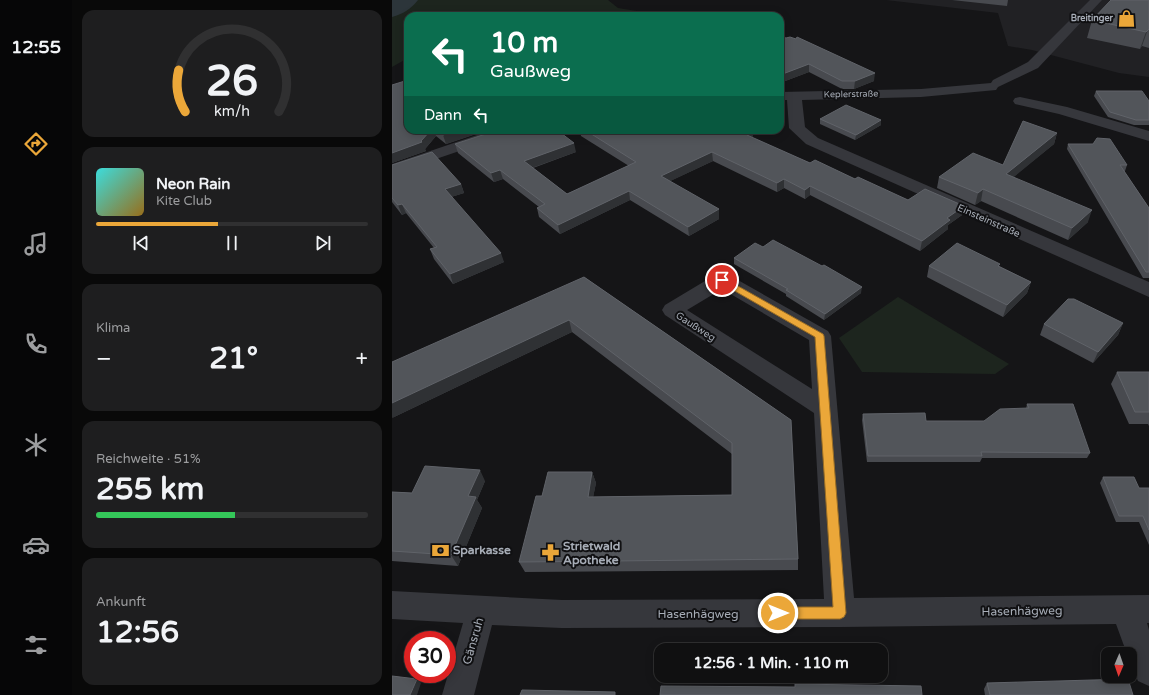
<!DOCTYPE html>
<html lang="de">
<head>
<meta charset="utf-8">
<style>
	:root { --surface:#101011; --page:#1e1e1f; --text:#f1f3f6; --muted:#9c9d9f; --line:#303031; --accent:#eba739 }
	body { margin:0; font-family:"Varela Round",sans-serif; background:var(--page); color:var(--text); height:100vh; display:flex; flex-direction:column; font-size:15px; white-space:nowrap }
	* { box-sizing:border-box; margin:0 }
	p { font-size:13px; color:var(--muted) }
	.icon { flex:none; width:22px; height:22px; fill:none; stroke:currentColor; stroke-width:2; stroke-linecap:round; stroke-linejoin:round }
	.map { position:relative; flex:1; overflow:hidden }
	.side { display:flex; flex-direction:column; gap:10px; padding:10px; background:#090909; width:320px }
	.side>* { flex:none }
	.banner { position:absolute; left:12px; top:12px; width:380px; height:122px; border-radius:12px; box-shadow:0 2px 10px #0003,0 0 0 1px var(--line); background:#0b6e4f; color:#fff; overflow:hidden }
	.needle { width:26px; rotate:182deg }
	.controls { position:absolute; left:709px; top:647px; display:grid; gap:8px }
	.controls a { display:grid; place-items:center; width:36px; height:36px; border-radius:8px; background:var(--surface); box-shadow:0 2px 10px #0003,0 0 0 1px var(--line); font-size:20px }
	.speed { position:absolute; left:12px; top:631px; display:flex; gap:8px; font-size:20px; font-weight:700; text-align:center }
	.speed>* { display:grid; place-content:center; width:52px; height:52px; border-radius:50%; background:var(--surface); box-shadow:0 2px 10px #0003,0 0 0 1px var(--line); line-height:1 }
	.speed .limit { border:6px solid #d22; background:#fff; color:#111 }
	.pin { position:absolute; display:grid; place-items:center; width:34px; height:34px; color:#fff; margin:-17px; border:2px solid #fff; border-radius:50%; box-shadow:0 1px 4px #0007 }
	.me { position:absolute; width:44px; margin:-22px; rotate:90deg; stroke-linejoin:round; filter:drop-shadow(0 0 3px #0008) }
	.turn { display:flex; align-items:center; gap:14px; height:84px; padding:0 20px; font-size:18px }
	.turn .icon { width:52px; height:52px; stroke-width:2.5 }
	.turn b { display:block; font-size:28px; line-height:34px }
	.then { display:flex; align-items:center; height:38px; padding:0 20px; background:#0003; gap:8px; font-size:15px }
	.big { font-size:30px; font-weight:700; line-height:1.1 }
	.side .tile { flex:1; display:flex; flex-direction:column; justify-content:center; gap:6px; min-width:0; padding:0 14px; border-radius:12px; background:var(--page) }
	.side .dial { align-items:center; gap:0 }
	.dial svg { height:104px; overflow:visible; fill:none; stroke:var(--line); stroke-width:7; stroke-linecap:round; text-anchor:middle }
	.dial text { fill:var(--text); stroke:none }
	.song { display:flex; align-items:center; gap:12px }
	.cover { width:48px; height:48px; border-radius:6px; background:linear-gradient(135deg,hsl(180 70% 55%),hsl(40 70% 35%)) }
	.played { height:4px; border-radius:2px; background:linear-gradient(90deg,var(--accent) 45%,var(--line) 45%) }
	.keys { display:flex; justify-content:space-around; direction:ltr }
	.heat { display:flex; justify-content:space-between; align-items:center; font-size:22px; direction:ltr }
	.charge { height:6px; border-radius:3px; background:linear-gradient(90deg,#34c759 51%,var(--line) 0) }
	.trip { position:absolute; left:262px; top:643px; width:234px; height:40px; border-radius:12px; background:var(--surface); box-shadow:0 2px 10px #0003,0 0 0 1px var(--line); font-weight:700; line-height:40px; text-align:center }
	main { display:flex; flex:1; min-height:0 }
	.menu { display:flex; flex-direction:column; width:72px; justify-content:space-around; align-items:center; background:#060607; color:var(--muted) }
	.menu .icon { width:28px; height:28px }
	.menu .current { color:var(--accent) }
	.menu b { font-size:18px; color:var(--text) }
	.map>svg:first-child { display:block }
</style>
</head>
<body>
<main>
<nav class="menu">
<b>12:55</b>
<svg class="icon current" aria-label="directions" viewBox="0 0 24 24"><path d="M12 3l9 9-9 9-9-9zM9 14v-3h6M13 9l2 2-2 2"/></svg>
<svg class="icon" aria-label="music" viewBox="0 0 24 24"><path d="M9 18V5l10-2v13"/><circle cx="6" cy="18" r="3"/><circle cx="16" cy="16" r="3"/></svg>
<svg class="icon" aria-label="phone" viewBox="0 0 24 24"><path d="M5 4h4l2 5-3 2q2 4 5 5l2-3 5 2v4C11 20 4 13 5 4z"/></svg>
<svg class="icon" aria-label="climate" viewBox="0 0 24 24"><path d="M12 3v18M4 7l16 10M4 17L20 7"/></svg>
<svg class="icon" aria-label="car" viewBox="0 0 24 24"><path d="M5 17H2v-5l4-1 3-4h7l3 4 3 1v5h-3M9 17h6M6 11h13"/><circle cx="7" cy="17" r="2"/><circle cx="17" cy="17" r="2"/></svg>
<svg class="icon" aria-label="filters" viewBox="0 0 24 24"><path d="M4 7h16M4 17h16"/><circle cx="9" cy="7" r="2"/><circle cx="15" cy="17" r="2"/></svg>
</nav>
<section class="side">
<div class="tile dial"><svg viewBox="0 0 100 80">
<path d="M14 69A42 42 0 1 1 86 69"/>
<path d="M14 69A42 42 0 0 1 9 37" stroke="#eba739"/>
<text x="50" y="56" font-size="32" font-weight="700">26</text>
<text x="50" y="72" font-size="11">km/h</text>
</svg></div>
<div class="tile">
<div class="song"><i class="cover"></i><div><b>Neon Rain</b><p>Kite Club</p></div></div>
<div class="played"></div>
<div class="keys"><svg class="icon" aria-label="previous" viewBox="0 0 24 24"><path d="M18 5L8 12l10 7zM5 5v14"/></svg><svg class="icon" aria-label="pause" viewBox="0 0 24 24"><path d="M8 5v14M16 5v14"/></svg><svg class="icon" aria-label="next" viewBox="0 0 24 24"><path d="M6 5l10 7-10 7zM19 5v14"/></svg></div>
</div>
<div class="tile"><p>Klima</p>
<div class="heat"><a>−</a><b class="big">21°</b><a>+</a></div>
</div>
<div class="tile"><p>Reichweite · 51%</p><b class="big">255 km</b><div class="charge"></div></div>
<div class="tile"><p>Ankunft</p><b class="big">12:56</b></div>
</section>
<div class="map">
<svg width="757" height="695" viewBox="0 0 757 695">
	<rect width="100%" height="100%" fill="#151517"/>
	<!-- built -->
	<polygon fill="#212124" points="494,0 757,0 757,77 727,73 640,50 616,46 606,13"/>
	<!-- green -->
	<g fill="#1d251e">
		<polygon points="0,0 216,0 226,8 275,16 16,16 16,58 0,67"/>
		<polygon points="506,297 617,364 603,374 470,372 447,338"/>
	</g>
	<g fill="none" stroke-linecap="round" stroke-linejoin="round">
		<!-- river -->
		<path fill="#2c353a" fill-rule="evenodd" d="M0,0H26C19,9 11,14 0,17Z"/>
		<!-- minor -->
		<g fill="#36373c" fill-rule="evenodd">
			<polygon points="698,0 710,0 646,68 606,87 604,90 529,97 410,100 413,127 426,138 757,282 757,297 414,144 397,128 395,100 388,100 388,92 529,89 599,83 601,80 636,62"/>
			<polygon points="628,97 675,107 757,131 757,141 667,114 623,104 621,101 623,98"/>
			<polygon points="100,130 123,130 120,133 0,174 0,164"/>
			<path d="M330,274L337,275L436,331L439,336L462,598L757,595V623H755L757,630V686L746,681L738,661V654H735L724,624L448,627L170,628L100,625L82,695H50L71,623L0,619V591L170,600L432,599L422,413L273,315L270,310L273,305L323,275ZM330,289L417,340L420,389L295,310Z"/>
		</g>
	</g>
	<!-- wall -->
	<g fill="#484a4f">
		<polygon points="560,0 616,0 615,6"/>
		<polygon points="757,0 757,48 750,46 748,49 695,38 700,20"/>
		<polygon points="388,36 482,81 462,89 450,89 417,72 388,83"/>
		<polygon points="704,91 757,101 757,125 742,125 716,117 702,96"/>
		<polygon points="428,119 489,125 463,140 428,124"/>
		<polygon points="16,130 96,130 54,144 44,136 33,149 34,151 0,163"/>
		<polygon points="188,130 357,130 361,132 361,138 418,163 463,179 516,200 572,206 570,215 556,225 556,229 528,251 418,195 413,199 392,188 385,192 321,161 278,181 327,219 297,236 238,200 168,234 147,217 145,208 147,207 111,179 102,182 66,153 63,144 184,152 141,168 175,194 237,166 189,136"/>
		<polygon points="665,133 662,144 621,177 696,222 676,240 589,201 583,205 545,188 547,177 611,165"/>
		<polygon points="676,144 701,144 735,165 733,171 732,171 757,208 757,278 751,278 675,149"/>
		<polygon points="0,165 69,184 72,193 59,197 112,262 61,284 42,259 38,249 42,248 14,213 10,215 0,202"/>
		<polygon points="371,247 469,293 432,320 394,296 394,294 342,264 342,258"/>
		<polygon points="608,264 607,266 639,282 635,293 611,317 535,277 537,266"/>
		<polygon points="192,277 399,420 406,559 406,570 133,572 127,562 150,496 200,472 204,483 201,497 340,495 340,454 180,332 0,418"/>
		<polygon points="731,323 726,335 701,363 648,335 652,324"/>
		<polygon points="725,372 757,372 757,426 756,424 737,424 719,384"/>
		<polygon points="635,404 698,453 695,458 590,458 588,462 475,462 470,420 471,414 534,421 592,421 634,409"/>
		<polygon points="711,477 747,488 757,488 757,545 747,522 724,522 708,483"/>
		<polygon points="93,481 85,500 90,508 66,566 0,561 0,492 20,493"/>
		<polygon points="595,683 741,695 593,695 592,689"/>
	</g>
	<!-- shaded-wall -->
	<g fill="#2f3134">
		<polygon points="756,29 750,46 748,49 754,32"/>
		<polygon points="417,64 417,72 388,83 388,75"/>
		<polygon points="483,73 482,81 462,89 463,81"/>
		<polygon points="489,120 489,125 463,140 464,135"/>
		<polygon points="39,130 42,130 44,136 33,149 34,151 0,163 0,153 29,141"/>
		<polygon points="67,130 96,130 54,144 51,135"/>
		<polygon points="361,132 361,141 355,135"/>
		<polygon points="665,133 662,144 611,186 614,174"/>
		<polygon points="182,143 184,152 134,170 132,161"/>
		<polygon points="320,152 321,161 270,185 269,176"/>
		<polygon points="108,170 111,179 102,182 99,173"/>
		<polygon points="392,179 392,188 385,192 385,183"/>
		<polygon points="69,184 72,193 56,198 53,189"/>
		<polygon points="418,186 418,195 413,199 413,190"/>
		<polygon points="591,189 589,201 583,205 586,193"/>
		<polygon points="237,191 238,200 168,234 166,225"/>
		<polygon points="10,204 14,213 10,215 6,205"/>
		<polygon points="572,206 570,215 556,225 556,229 528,251 530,241 555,218"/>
		<polygon points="327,209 327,219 297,236 296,227"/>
		<polygon points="700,210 696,222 676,240 680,228"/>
		<polygon points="109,253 112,262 61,284 58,274"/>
		<polygon points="639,282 635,293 611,317 615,305"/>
		<polygon points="470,287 469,293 432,320 433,314"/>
		<polygon points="177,320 180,332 0,418 0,403"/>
		<polygon points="731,323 726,335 701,363 706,352"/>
		<polygon points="88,470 93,481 85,500 90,508 66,566 59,555 76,496"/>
		<polygon points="200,472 204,483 199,508 196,497"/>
		<polygon points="25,679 29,683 25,695 18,695"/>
	</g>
	<!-- building -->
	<g fill="#52555a" stroke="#606369">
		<polygon points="719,0 757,0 757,29 754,32 700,20"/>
		<polygon points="388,36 394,38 398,37 404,39 405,37 483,73 463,81 450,81 417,64 388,75"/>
		<polygon points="16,80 16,130 39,130 29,141 30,142 0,153 0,85"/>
		<polygon points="704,91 750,91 757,101 757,120 744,120 718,112"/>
		<polygon points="454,105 489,120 464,135 428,119"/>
		<polygon points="631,121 665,133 614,174 700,210 680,228 591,189 586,193 547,177 581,153 611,165"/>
		<polygon points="45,130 67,130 51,135"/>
		<polygon points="106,130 165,130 182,143 132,161 175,194 244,162 193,130 357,130 361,132 355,135 418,163 423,160 463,179 466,177 516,200 533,189 572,206 555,218 558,220 530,241 418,186 413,190 392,179 385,183 320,152 269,176 327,209 296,227 237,191 166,225 145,208 153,204 108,170 99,173 63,144"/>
		<polygon points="705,138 718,139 735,165 728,165 757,208 757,272 754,272 676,144 701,144"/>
		<polygon points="40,152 69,184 53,189 109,253 58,274 38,249 45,247 10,204 6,205 0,198 0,165"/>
		<polygon points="381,240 430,266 432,265 470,287 433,314 394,290 396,289 342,258 363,243 371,247"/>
		<polygon points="565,243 608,264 606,266 639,282 615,305 537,266"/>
		<polygon points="192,277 399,420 406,559 127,562 144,496 150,496 156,472 200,472 196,497 340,495 340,443 177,320 0,403 0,362"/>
		<polygon points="676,299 682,299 731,323 706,352 652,324"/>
		<polygon points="725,372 757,372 757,412 743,412"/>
		<polygon points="635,404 681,404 698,453 589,452 590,456 476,456 471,414 533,413 534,421 592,421 608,409 637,408"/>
		<polygon points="33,466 88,470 76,496 84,497 59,555 0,551 0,492 20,493"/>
		<polygon points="711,477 742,477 747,488 757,488 757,530 751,516 727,516"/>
		<polygon points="0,676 25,679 18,695 0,695"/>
		<polygon points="736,679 741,695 598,695 595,683"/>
		<polygon points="403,684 529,686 530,695 268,695 269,686 403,687"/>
		<polygon points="130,690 223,692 223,695 128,695"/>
	</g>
	<!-- route -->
	<polygon fill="#eba739" stroke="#996d25" points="330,277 431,334 432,336 454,613 452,617 448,619 386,619 382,618 380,613 382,609 386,607 441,607 423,337 327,282 326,280"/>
	<!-- icons -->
	<defs>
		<symbol id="shop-bare" viewBox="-9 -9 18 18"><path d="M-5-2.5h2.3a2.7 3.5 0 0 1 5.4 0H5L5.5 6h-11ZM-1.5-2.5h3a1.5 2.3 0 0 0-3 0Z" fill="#eba739" stroke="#101012" stroke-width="2.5" paint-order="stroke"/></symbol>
		<symbol id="bank-bare" viewBox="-9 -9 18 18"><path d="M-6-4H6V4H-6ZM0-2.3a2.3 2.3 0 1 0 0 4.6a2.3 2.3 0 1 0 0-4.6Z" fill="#eba739" stroke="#101012" stroke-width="2.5" paint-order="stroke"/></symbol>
		<symbol id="pharmacy-bare" viewBox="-9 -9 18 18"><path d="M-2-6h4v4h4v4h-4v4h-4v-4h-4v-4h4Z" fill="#eba739" stroke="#101012" stroke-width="2.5" paint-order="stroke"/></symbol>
	</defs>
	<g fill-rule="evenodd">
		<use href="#shop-bare" x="722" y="6" width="25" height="25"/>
		<use href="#bank-bare" x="36" y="538" width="25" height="25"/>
		<use href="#pharmacy-bare" x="146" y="540" width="25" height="25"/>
	</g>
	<g text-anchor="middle" stroke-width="4" stroke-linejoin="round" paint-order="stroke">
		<!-- far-poi labels -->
		<g font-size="9" font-weight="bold" fill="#a7adb7" stroke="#101012" text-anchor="end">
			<text x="721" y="21">Breitinger</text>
		</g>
		<!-- far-street labels -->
		<g font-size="9" fill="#a7adb7" stroke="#101012">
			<text transform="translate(459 94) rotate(-1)" y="3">Keplerstraße</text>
		</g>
		<!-- street labels -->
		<g font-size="10" fill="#a7adb7" stroke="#101012">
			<text transform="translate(597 220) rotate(24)" y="4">Einsteinstraße</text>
			<text transform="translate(304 326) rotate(33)" y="4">Gaußweg</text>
		</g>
		<!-- near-poi labels -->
		<g font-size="12" font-weight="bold" fill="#a7adb7" stroke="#101012" text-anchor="start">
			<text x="171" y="550">Strietwald<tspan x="171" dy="14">Apotheke</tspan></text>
			<text x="61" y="554">Sparkasse</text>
		</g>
		<!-- near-street labels -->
		<g font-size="12" fill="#a7adb7" stroke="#101012">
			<text transform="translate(630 611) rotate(-1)" y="4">Hasenhägweg</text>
			<text x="306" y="618">Hasenhägweg</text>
			<text transform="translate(81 641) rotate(-74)" y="4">Gänsruh</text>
		</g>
	</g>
</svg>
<div class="controls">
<a><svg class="needle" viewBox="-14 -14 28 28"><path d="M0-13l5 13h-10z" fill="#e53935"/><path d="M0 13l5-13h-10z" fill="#9c9d9f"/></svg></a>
</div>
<div class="speed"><div class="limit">30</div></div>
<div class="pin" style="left:330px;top:280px;background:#d93025"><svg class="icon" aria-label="arrive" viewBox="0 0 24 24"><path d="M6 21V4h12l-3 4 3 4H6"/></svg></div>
<svg class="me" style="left:386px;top:613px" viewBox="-20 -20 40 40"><circle r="17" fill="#eba739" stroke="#fff" stroke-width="3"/><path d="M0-11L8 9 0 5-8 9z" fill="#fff"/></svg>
<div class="trip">12:56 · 1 Min. · 110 m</div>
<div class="banner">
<div class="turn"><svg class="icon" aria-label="left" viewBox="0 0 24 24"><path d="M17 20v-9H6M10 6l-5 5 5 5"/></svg><div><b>10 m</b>Gaußweg</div></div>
<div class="then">Dann<svg class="icon" aria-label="left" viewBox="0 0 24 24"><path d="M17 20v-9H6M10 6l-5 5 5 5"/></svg></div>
</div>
</div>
</main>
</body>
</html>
